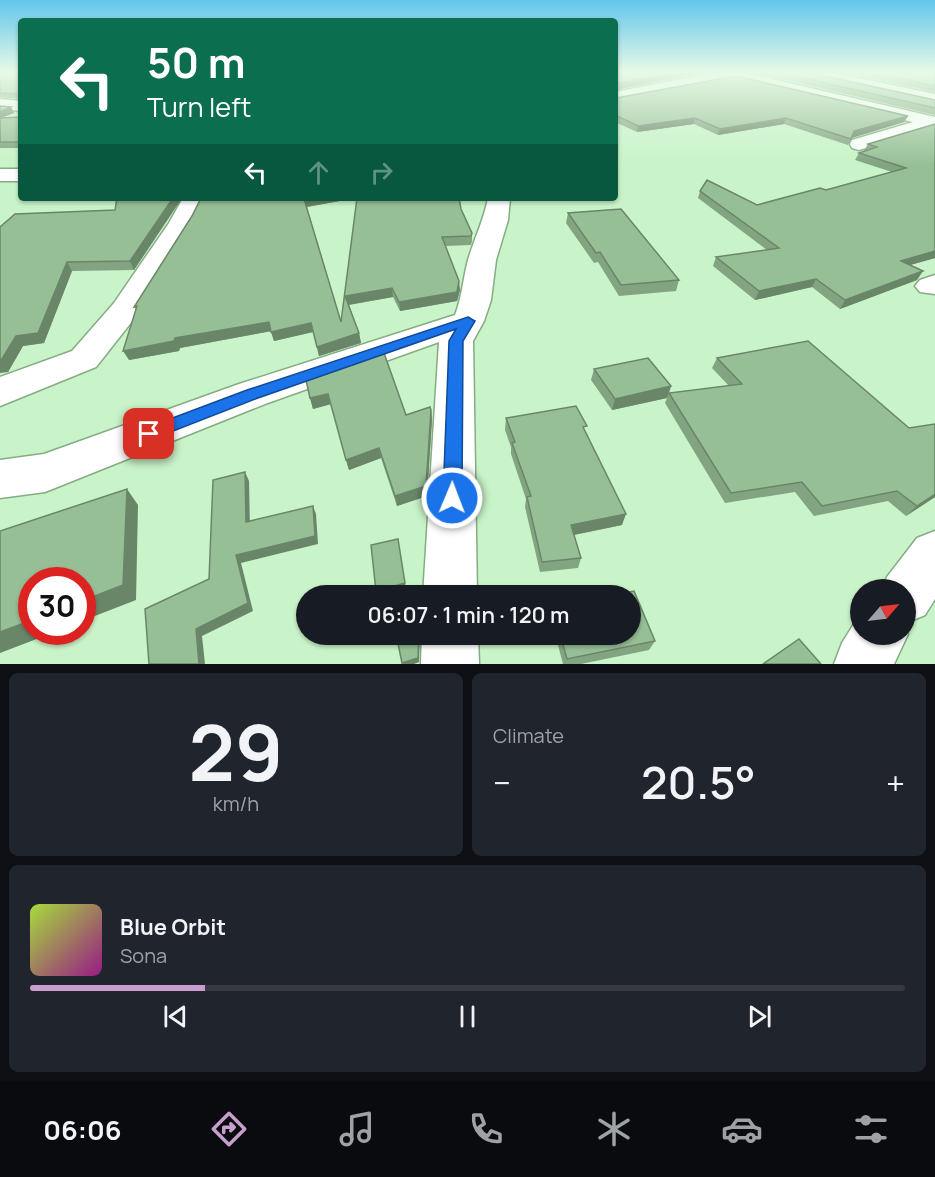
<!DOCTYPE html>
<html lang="en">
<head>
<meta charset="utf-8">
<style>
	:root { --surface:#171b24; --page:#20242c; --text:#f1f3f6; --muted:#9ea1a6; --line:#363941; --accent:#c79ece }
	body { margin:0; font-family:Manrope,sans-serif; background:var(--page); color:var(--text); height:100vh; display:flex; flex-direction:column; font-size:22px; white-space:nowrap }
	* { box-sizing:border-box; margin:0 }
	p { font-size:20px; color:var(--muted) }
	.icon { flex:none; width:33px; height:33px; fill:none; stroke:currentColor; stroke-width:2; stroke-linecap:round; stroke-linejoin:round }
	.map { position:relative; height:664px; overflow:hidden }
	.panel { display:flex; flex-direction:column; gap:9px; padding:9px; background:#0d0f14; flex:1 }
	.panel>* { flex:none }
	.hud { position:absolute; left:18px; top:18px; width:600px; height:183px; border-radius:6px; box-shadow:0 2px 4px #0004; background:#0b6e4f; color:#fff; overflow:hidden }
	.needle { width:39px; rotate:62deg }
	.fabs { position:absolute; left:850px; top:579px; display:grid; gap:12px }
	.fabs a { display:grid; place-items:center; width:66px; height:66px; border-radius:50%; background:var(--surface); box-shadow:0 2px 4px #0004; font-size:30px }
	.speed { position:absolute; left:18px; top:567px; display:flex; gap:12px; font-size:30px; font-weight:700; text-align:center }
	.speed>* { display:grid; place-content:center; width:78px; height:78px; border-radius:50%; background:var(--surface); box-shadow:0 2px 4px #0004; line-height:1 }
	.speed .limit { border:9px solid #d22; background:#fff; color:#111 }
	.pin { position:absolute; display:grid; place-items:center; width:51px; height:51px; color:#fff; margin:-26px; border-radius:12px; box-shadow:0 3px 9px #0006 }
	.me { position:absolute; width:66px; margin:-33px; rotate:1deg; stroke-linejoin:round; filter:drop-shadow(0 0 4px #0008) }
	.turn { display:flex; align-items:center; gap:21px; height:126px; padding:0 30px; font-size:27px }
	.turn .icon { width:78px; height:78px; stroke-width:2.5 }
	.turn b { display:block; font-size:42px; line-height:51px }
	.lanes { display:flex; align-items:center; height:57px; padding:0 30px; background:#0003; justify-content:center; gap:30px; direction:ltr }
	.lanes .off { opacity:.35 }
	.big { font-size:45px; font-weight:600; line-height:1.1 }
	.panel .tile { flex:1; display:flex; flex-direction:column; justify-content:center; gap:9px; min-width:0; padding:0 21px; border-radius:9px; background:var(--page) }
	.panel .dial { align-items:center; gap:0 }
	.dial b { font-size:78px; line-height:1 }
	.song { display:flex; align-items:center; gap:18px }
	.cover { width:72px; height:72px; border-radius:9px; background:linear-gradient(135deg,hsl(80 70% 55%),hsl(310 70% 35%)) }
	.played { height:6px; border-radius:3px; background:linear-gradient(90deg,var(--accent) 20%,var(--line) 20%) }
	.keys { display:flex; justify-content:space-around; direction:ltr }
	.heat { display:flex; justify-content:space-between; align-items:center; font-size:33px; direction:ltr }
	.panel .tiles { flex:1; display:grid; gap:9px; grid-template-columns:1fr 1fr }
	.tile:last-child { grid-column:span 2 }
	.trip { position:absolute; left:296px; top:585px; width:345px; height:60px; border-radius:30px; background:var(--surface); box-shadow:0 2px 4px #0004; font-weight:600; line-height:60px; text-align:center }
	.menu { display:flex; height:96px; justify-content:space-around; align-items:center; background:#090b0e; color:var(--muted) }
	.menu .icon { width:42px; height:42px }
	.menu .selected { color:var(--accent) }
	.menu b { font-size:27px; color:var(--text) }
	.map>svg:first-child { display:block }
</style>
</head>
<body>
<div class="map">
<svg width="935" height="664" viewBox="0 0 935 664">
	<rect width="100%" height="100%" fill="#c9f3c8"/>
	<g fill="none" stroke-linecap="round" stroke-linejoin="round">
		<defs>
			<g id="minor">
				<polygon points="717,72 742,72 935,117 935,127 859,150 852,148 850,144 852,140 913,122 734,79 615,102 615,92"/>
				<polygon points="818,72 830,72 935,94 935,104 818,78 816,75"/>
				<polygon points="0,99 21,101 21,111 0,109"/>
				<rect x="0" y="169" width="21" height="12"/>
				<polygon points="183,198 205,198 193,223 141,310 96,367 0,406 0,377 72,351 114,303 169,223"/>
				<path d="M488,198H510L508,220L496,260L491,300L484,321L473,341L477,596H423L439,342L265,404L45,492L0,498V460L44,454L239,384L455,315C462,297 463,279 468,260C474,239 484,220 488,198Z"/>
				<polygon points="935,275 935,294 920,292 915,286 920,280"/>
				<polygon points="935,531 935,599 925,615 906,623 906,590 882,590 887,577 917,538"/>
				<polygon points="860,614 861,634 906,634 906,629 908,634 894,664 834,664 842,643"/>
				<polygon points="422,634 478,634 479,664 421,664"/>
			</g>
		</defs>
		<!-- minor casing -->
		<use href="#minor" stroke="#85ac84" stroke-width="3"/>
		<!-- minor -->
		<use href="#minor" fill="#fff" fill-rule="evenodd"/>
	</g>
	<!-- wall -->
	<g fill="#82a481">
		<polygon points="21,72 21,105 20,99 0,97 0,76"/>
		<polygon points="753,72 818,72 820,75 935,100 935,115"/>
		<polygon points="843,72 935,72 935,92"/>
		<polygon points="615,97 616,98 908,116 904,122 852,138 848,145 784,124 718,135 694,124 637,132 615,122"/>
		<polygon points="0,106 11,107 14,113 1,118 21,117 21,148 0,148"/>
		<polygon points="935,124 935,258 910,265 917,280 840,309 812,287 755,300 713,266 716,257 767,250 698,198 700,191 757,205 826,190 892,172 855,160 859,153 865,151 864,151 868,144"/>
		<polygon points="117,198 182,198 134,270 72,271 44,343 23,346 8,372 0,227 115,210"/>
		<polygon points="201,198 356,198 307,207 341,322 357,198 461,209 472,233 472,241 471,245 445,246 460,290 457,301 400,311 393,297 349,305 359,333 361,343 319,356 313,332 274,341 271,331 180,348 179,351 129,360 136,309 134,307 192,216"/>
		<polygon points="568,213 679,280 676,291 619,296 598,262 594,263 566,223"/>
		<polygon points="717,358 935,497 906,516 888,501 814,516 795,492 725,503 665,403 667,398 612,410 591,380 594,369 671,386 669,393 729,386 712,368"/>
		<polygon points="310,398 406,415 431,410 432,420 427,496 397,506 381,458 349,470 331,404 313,409"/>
		<polygon points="506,418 586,432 622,525 574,535 581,558 578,568 540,572 525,507 526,499 511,454 511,447 505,430"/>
		<polygon points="555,634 630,634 655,641 649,650 581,664 563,664"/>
	</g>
	<!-- shaded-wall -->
	<g fill="#6a8669">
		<polygon points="679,72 704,72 615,90 615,84"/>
		<polygon points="11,107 14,113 0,118 0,112"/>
		<polygon points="908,116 904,122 851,138 854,131"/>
		<polygon points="695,118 694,124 637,132 638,126"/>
		<polygon points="786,118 784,124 718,135 720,129"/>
		<polygon points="173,198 182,198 134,270 130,261"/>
		<polygon points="312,198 356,198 306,207 304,199"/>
		<polygon points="935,251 935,258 896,269 901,261"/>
		<polygon points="67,262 72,271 44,343 23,346 8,372 0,373 0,362 16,336"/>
		<polygon points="923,271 917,280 840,309 845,300"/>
		<polygon points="816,279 812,287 755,300 759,291"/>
		<polygon points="459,281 460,290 457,301 400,311 399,302"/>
		<polygon points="392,288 393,297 347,305 345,296"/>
		<polygon points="269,322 272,331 180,348 179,351 129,360 123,351 175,338"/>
		<polygon points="311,323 313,332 274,341 271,332"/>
		<polygon points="359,333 361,343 319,356 317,347"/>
		<polygon points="671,386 667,398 612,410 615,399"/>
		<polygon points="328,394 331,404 313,409 310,398"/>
		<polygon points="431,410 432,420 427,496 397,506 395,496"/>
		<polygon points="379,448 381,458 349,470 346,460"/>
		<polygon points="245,472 249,481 250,530 246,522"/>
		<polygon points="127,489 138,505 136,600 82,621 82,601"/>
		<polygon points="935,494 935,497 906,516 917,506"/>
		<polygon points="313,506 316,514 318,544 241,563 253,611 202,636 205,664 199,664 196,629 236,555"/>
		<polygon points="626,514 622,525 568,536 571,525"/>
		<polygon points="398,539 406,589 377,596 376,591"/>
		<polygon points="32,620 32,632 55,632 0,653 0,632"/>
		<polygon points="419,634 420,634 419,662 414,664 402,664"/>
	</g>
	<!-- building -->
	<g fill="#97bf96" stroke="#6a8669" stroke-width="1.5">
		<polygon points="11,72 21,72 21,104 19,94 0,93 0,76"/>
		<polygon points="615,72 679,72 615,84 615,88"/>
		<polygon points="777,72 818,72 820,75 935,100 935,108"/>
		<polygon points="870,72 935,72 935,86"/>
		<polygon points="736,76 908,116 854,131 851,139 786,118 720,129 695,118 638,126 615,115 615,97 616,98"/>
		<polygon points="0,106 11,107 0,112"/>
		<polygon points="21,117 21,142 0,142 0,118"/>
		<polygon points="935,124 935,251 901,261 923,271 845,300 816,279 759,291 716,257 779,248 700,191 707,180 757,205 820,188 826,190 906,168 859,153 877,147 868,144"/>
		<polygon points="117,198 173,198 130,261 67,262 38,333 16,336 0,362 0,227 15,214 115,210"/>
		<polygon points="201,198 312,198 304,199 341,322 357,198 459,198 461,209 472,233 471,236 442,237 459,281 457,292 399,302 392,288 345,296 359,333 317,347 311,323 271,332 269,322 175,338 174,341 123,351 137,306 134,307 192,216"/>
		<polygon points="621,209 679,280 621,285 600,252 596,253 568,213"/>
		<polygon points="808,341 909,428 935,424 935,494 917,506 897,491 822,506 802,482 731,493 669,393 742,384 717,358"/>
		<polygon points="384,353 406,415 430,407 431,410 426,486 395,496 379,448 346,460 328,394 310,398 306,380"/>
		<polygon points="648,358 671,386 615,399 594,369"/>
		<polygon points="576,406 587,426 583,427 626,514 571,525 581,558 542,562 527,497 531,496 512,443 515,442 506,418"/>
		<polygon points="245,472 246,522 313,506 315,536 236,555 248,603 196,629 199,664 149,664 145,609 209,579 213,480"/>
		<polygon points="127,489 123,585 82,601 82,580 32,580 32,620 0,632 0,531"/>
		<polygon points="398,539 405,583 376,591 371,545"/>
		<polygon points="634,591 655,641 567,659 560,634 630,634 630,596 610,596"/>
		<polygon points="396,634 419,634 418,658 402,663"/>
		<polygon points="799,639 821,664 763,664"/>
	</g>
	<!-- sky -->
	<linearGradient id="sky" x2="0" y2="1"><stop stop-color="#62c6ec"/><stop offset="0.44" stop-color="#e7fae6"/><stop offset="1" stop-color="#e7fae6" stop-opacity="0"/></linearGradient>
	<rect width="935" height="165" fill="url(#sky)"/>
	<!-- route -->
	<polygon fill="#1a73e8" stroke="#114b97" stroke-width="1.5" points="468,317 475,321 463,341 462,498 459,504 452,507 446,504 443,498 449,341 456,329 258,398 155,438 149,440 143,438 141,434 143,429 247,390"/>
</svg>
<div class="fabs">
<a><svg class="needle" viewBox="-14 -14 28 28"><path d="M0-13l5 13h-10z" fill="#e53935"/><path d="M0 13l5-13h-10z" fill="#9ea1a6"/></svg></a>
</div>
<div class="speed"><div class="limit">30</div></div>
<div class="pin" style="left:149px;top:434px;background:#d93025"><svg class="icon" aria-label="arrive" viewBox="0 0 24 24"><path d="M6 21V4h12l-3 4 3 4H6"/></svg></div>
<svg class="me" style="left:452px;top:498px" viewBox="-20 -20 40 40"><circle r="17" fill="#1a73e8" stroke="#fff" stroke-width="3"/><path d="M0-11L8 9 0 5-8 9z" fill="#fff"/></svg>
<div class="trip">06:07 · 1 min · 120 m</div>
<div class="hud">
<div class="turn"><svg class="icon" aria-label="left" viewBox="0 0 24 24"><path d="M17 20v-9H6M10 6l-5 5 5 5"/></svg><div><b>50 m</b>Turn left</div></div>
<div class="lanes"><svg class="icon" aria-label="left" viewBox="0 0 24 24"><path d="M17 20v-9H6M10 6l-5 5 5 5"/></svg><svg class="icon off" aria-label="ahead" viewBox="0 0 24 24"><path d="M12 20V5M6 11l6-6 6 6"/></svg><svg class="icon off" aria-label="right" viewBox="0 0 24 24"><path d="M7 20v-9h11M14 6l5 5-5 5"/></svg></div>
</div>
</div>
<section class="panel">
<div class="tiles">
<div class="tile dial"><b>29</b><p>km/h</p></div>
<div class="tile"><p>Climate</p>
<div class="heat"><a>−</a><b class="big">20.5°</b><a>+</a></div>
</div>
<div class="tile">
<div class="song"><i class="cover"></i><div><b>Blue Orbit</b><p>Sona</p></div></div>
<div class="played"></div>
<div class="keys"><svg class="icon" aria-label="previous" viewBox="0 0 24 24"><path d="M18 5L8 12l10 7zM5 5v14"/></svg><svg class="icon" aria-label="pause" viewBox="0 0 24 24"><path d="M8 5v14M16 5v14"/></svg><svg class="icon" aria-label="next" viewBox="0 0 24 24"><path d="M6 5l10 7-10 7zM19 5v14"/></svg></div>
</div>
</div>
</section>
<nav class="menu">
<b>06:06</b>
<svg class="icon selected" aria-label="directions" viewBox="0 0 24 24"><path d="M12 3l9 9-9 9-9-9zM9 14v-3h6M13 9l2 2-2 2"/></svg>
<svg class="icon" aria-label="music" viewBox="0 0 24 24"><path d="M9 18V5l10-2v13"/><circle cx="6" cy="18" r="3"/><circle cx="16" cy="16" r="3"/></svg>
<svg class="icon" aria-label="phone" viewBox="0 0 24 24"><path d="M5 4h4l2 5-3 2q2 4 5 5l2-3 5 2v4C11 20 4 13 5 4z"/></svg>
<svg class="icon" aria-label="climate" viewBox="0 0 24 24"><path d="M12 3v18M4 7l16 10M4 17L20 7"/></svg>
<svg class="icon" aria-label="car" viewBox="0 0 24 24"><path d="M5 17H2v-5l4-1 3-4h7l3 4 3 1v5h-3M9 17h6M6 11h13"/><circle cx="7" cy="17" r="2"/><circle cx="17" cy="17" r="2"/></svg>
<svg class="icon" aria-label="filters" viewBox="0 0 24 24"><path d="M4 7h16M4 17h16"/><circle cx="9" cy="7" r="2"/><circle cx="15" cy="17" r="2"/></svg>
</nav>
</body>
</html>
